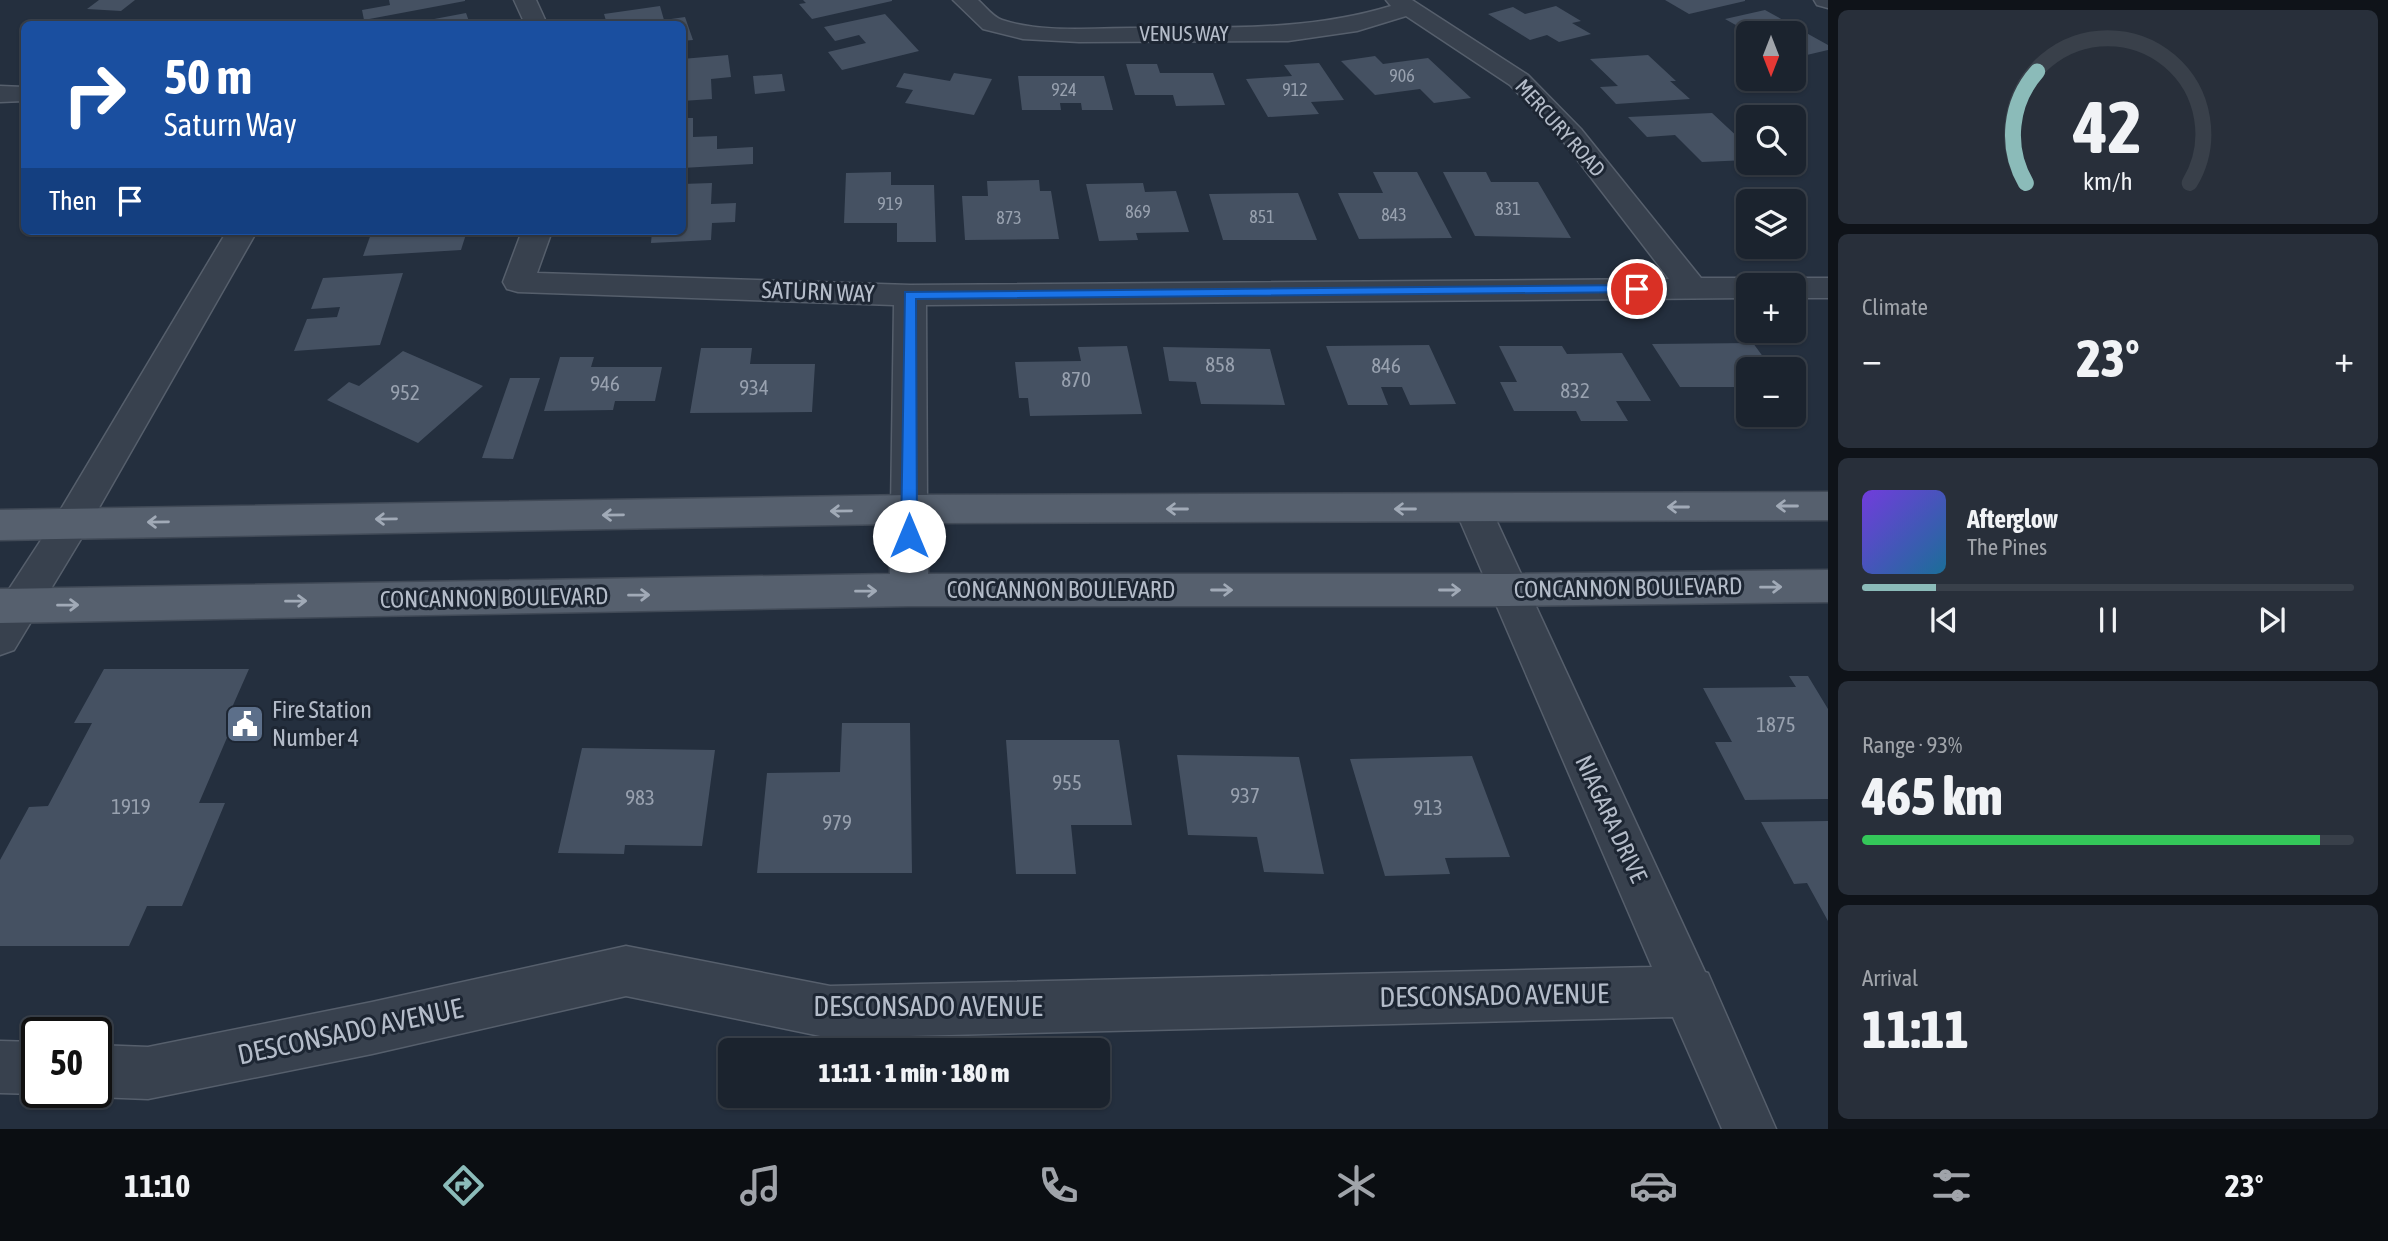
<!DOCTYPE html>
<html lang="en">
<head>
<meta charset="utf-8">
<style>
	:root { --surface:#1b232e; --page:#282f3a; --text:#f1f3f6; --muted:#a0a4aa; --line:#39404a; --accent:#8bbbb9 }
	body { margin:0; font-family:"Asap Condensed",sans-serif; background:var(--page); color:var(--text); height:100vh; display:flex; flex-direction:column; font-size:26px; white-space:nowrap }
	* { box-sizing:border-box; margin:0 }
	p { font-size:23px; color:var(--muted) }
	.icon { flex:none; width:38px; height:38px; fill:none; stroke:currentColor; stroke-width:2; stroke-linecap:round; stroke-linejoin:round }
	.map { position:relative; flex:1; overflow:hidden }
	.details { display:flex; flex-direction:column; gap:10px; padding:10px; background:#0f1319; width:560px }
	.details>* { flex:none }
	.top-card { position:absolute; left:21px; top:21px; width:665px; height:214px; border-radius:10px; box-shadow:0 2px 5px #0004,0 0 0 2px var(--line); background:#1a4fa0; color:#fff; overflow:hidden }
	.needle { width:46px; rotate:180deg }
	.fabs { position:absolute; left:1736px; top:21px; display:grid; gap:14px }
	.fabs a { display:grid; place-items:center; width:70px; height:70px; border-radius:10px; background:var(--surface); box-shadow:0 2px 5px #0004,0 0 0 2px var(--line); font-size:35px }
	.speed { position:absolute; left:21px; top:1017px; display:flex; gap:14px; font-size:35px; font-weight:700; text-align:center }
	.speed>* { display:grid; place-content:center; width:91px; height:91px; border-radius:50%; background:var(--surface); box-shadow:0 2px 5px #0004,0 0 0 2px var(--line); line-height:1 }
	.speed .limit { border:4px solid #111; border-radius:10px; background:#fff; color:#111 }
	.pin { position:absolute; display:grid; place-items:center; width:60px; height:60px; color:#fff; margin:-30px; border:4px solid #fff; border-radius:50%; box-shadow:0 2px 7px #0007 }
	.me { position:absolute; width:77px; margin:-38px; rotate:0deg; stroke-linejoin:round; filter:drop-shadow(0 0 5px #0008) }
	.turn { display:flex; align-items:center; gap:24px; height:147px; padding:0 28px; font-size:32px }
	.turn .icon { width:91px; height:91px; stroke-width:2.5 }
	.turn b { display:block; font-size:49px; line-height:60px }
	.then { display:flex; align-items:center; height:66px; padding:0 28px; background:#0003; gap:14px; font-size:26px }
	.big { font-size:52px; font-weight:800; line-height:1.1 }
	.details .tile { flex:1; display:flex; flex-direction:column; justify-content:center; gap:10px; min-width:0; padding:0 24px; border-radius:10px; background:var(--page) }
	.details .dial { align-items:center; gap:0 }
	.dial svg { height:182px; overflow:visible; fill:none; stroke:var(--line); stroke-width:7; stroke-linecap:round; text-anchor:middle }
	.dial text { fill:var(--text); stroke:none }
	.song { display:flex; align-items:center; gap:21px }
	.cover { width:84px; height:84px; border-radius:10px; background:linear-gradient(135deg,hsl(260 70% 55%),hsl(200 70% 35%)) }
	.played { height:7px; border-radius:4px; background:linear-gradient(90deg,var(--accent) 15%,var(--line) 15%) }
	.keys { display:flex; justify-content:space-around; direction:ltr }
	.heat { display:flex; justify-content:space-between; align-items:center; font-size:38px; direction:ltr }
	.charge { height:10px; border-radius:5px; background:linear-gradient(90deg,#34c759 93%,var(--line) 0) }
	.trip { position:absolute; left:718px; top:1038px; width:392px; height:70px; border-radius:10px; background:var(--surface); box-shadow:0 2px 5px #0004,0 0 0 2px var(--line); font-weight:800; line-height:70px; text-align:center }
	.tab-bar { display:flex; height:112px; justify-content:space-around; align-items:center; background:#0b0e12; color:var(--muted) }
	.tab-bar .icon { width:49px; height:49px }
	.tab-bar .selected { color:var(--accent) }
	.tab-bar b { font-size:32px; color:var(--text) }
	main { display:flex; flex:1; min-height:0 }
	.map>svg:first-child { display:block }
</style>
</head>
<body>
<main>
<div class="map">
<svg width="1828" height="1129" viewBox="0 0 1828 1129">
	<rect width="100%" height="100%" fill="#242f3e"/>
	<!-- building -->
	<g fill="#455162">
		<polygon points="99,0 135,0 121,11 87,9"/>
		<polygon points="389,0 465,0 465,1 364,20 362,10 390,5"/>
		<polygon points="803,0 892,0 892,1 812,19 799,4 806,3"/>
		<polygon points="1665,0 1745,0 1745,1 1689,14"/>
		<polygon points="660,6 664,20 685,17 693,40 682,41 682,24 607,24 604,14"/>
		<polygon points="1556,6 1581,21 1572,23 1591,34 1559,42 1547,35 1530,40 1488,14 1513,7 1525,14"/>
		<polygon points="1765,10 1828,45 1828,50 1794,58 1794,33 1750,33 1725,19"/>
		<polygon points="466,13 470,24 413,24 413,23"/>
		<polygon points="885,14 919,51 842,70 828,52 866,43 859,35 835,41 824,27"/>
		<polygon points="728,55 731,77 711,79 712,99 682,101 682,59"/>
		<polygon points="1648,55 1676,81 1670,81 1690,99 1616,104 1600,87 1618,86 1590,59"/>
		<polygon points="1375,56 1383,64 1428,58 1471,98 1434,103 1420,89 1375,95 1341,61"/>
		<polygon points="1319,63 1344,100 1311,102 1319,114 1268,117 1246,79 1292,76 1284,65"/>
		<polygon points="1126,64 1157,64 1160,73 1213,73 1225,105 1176,106 1173,95 1135,95"/>
		<polygon points="904,73 950,81 954,73 992,79 974,115 905,103 913,90 896,87"/>
		<polygon points="782,74 785,91 755,94 753,76"/>
		<polygon points="1018,76 1104,76 1113,110 1082,110 1081,103 1060,103 1061,110 1022,110"/>
		<polygon points="1712,113 1742,141 1748,141 1748,160 1702,162 1675,135 1647,137 1628,117"/>
		<polygon points="682,118 693,118 693,137 717,136 717,149 753,147 753,164 682,168"/>
		<polygon points="891,172 891,185 934,185 936,242 897,242 897,223 844,223 846,173"/>
		<polygon points="1373,172 1417,172 1452,238 1359,239 1338,193 1383,193"/>
		<polygon points="1443,172 1486,172 1491,182 1538,182 1571,238 1475,236"/>
		<polygon points="1039,180 1040,191 1051,191 1059,239 965,240 962,196 988,196 987,181"/>
		<polygon points="712,183 711,204 736,203 735,222 712,223 711,240 651,243 652,231 682,231 682,184"/>
		<polygon points="1143,183 1145,192 1176,191 1189,232 1136,233 1138,240 1099,241 1086,184"/>
		<polygon points="1298,193 1317,240 1223,240 1209,194"/>
		<polygon points="372,231 467,231 461,250 363,256"/>
		<polygon points="403,273 380,345 294,351 307,319 337,317 340,307 311,309 323,278"/>
		<polygon points="1753,343 1772,369 1748,369 1748,398 1740,387 1680,387 1652,344"/>
		<polygon points="1429,345 1456,404 1410,405 1402,387 1381,387 1388,405 1348,405 1326,346"/>
		<polygon points="1127,346 1142,414 1030,416 1028,398 1019,398 1015,362 1081,361 1078,347"/>
		<polygon points="1499,346 1562,346 1567,354 1622,353 1651,401 1616,401 1628,421 1581,421 1576,411 1514,411 1500,382 1517,382"/>
		<polygon points="1163,347 1270,349 1285,405 1201,404 1196,382 1169,381"/>
		<polygon points="701,348 752,348 750,364 815,364 812,412 690,413"/>
		<polygon points="403,351 483,386 418,443 327,400 349,382 359,386"/>
		<polygon points="560,357 594,357 591,367 662,367 655,401 615,401 613,410 544,411"/>
		<polygon points="510,378 540,378 513,459 482,458"/>
		<polygon points="104,669 249,669 230,712 238,712 199,803 225,803 182,906 147,906 129,946 0,946 0,860 29,807 48,806 92,723 74,723"/>
		<polygon points="1789,676 1808,676 1828,709 1828,799 1745,800 1715,742 1732,742 1703,688 1796,687"/>
		<polygon points="842,723 910,723 912,873 757,873 767,773 840,772"/>
		<polygon points="1006,740 1119,740 1132,825 1071,825 1076,874 1016,874"/>
		<polygon points="582,748 715,750 702,846 625,845 624,854 558,853"/>
		<polygon points="1177,755 1299,757 1324,874 1264,872 1257,837 1188,835"/>
		<polygon points="1472,756 1510,857 1445,858 1450,874 1385,876 1350,759"/>
		<polygon points="1828,821 1828,921 1807,883 1794,884 1761,822"/>
	</g>
	<g fill="none" stroke-linecap="round" stroke-linejoin="round">
		<defs>
			<g id="minor">
				<polygon points="514,0 536,0 547,24 525,24"/>
				<path d="M953,0H978C985,6 993,17 1002,20C1041,33 1090,28 1131,28C1219,27 1306,32 1391,6L1386,0H1412L1528,75L1581,129L1701,278H1748L1759,281L1762,285H1748V298L926,305L927,509L922,519L909,523L896,519L891,509L894,305L518,292L507,289L503,282L522,231H552L537,273L910,285L1669,279L1563,141L1510,85L1406,16L1357,31L1288,41L1079,42L1023,39L983,29Z"/>
				<polygon points="1814,0 1828,0 1828,8 1817,5"/>
				<polygon points="0,86 24,87 24,101 0,102"/>
				<polygon points="227,231 257,231 84,534 14,650 0,655 0,603 58,514"/>
				<polygon points="1794,278 1828,278 1828,298 1794,298 1794,285 1780,285 1783,281"/>
				<polygon points="1473,495 1486,499 1491,509 1705,972 1708,973 1776,1129 1722,1129 1673,1017 830,1038 626,996 372,1054 148,1099 96,1097 83,1092 96,1092 96,1045 148,1047 372,1002 626,946 830,986 1652,967 1455,509 1460,499"/>
				<polygon points="0,1041 37,1042 37,1092 43,1092 37,1094 0,1093"/>
			</g>
			<polygon id="major" points="1828,492 1828,520 928,523 928,574 1507,574 1828,570 1828,602 1507,606 909,606 0,623 0,589 890,574 890,524 0,540 0,510 909,495"/>
		</defs>
		<!-- minor casing -->
		<use href="#minor" stroke="#565f6c" stroke-width="3"/>
		<!-- major casing -->
		<use href="#major" stroke="#414a57" stroke-width="3"/>
		<!-- minor -->
		<use href="#minor" fill="#38414e" fill-rule="evenodd"/>
		<!-- major -->
		<use href="#major" fill="#56606e" fill-rule="evenodd"/>
	</g>
	<!-- one-way arrows -->
	<defs><path id="oneway-shaft" d="M-6 0H5M1.5-3L5.5 0L1.5 3" fill="none" stroke-width="1.6" stroke-linecap="round" stroke-linejoin="round" transform="scale(1.75)"/></defs>
	<g stroke="#a1aab7">
		<use href="#oneway-shaft" transform="translate(1787 506) rotate(180)"/>
		<use href="#oneway-shaft" transform="translate(1678 507) rotate(180)"/>
		<use href="#oneway-shaft" transform="translate(1177 509) rotate(180)"/>
		<use href="#oneway-shaft" transform="translate(1405 509) rotate(180)"/>
		<use href="#oneway-shaft" transform="translate(841 511) rotate(179)"/>
		<use href="#oneway-shaft" transform="translate(613 515) rotate(179)"/>
		<use href="#oneway-shaft" transform="translate(386 519) rotate(179)"/>
		<use href="#oneway-shaft" transform="translate(158 522) rotate(179)"/>
		<use href="#oneway-shaft" transform="translate(1771 587) rotate(-1)"/>
		<use href="#oneway-shaft" transform="translate(1222 590)"/>
		<use href="#oneway-shaft" transform="translate(1450 590)"/>
		<use href="#oneway-shaft" transform="translate(866 591) rotate(-1)"/>
		<use href="#oneway-shaft" transform="translate(639 595) rotate(-1)"/>
		<use href="#oneway-shaft" transform="translate(296 601) rotate(-1)"/>
		<use href="#oneway-shaft" transform="translate(68 605) rotate(-1)"/>
	</g>
	<!-- route -->
	<polygon fill="#1a73e8" stroke="#114b97" stroke-width="2" points="1637,285 1641,286 1641,292 916,299 917,536 909,542 901,536 905,292"/>
	<!-- icons -->
	<defs>
		<symbol id="civic-square" viewBox="-11 -11 22 22"><rect x="-9" y="-9" width="18" height="18" rx="4" fill="#5c6f8a" stroke="#1d2633"/><path d="M-.6-6.5H3V-4.5H.6V-3L4-1V1h2V6H-6V1h2V-1L-.6-3ZM-1.2 2.5V6h2.4V2.5Z" fill="#fff"/></symbol>
	</defs>
	<g fill-rule="evenodd">
		<use href="#civic-square" x="223" y="702" width="44" height="44"/>
	</g>
	<g text-anchor="middle" stroke-width="6" stroke-linejoin="round" paint-order="stroke">
		<!-- far-number labels -->
		<g font-size="18" fill="#98a1af">
			<text x="1402" y="82">906</text>
			<text x="1064" y="96">924</text>
			<text x="1295" y="96">912</text>
			<text x="890" y="210">919</text>
			<text x="1508" y="215">831</text>
			<text x="1138" y="218">869</text>
			<text x="1394" y="221">843</text>
			<text x="1262" y="223">851</text>
			<text x="1009" y="224">873</text>
		</g>
		<!-- far-street labels -->
		<g font-size="21" fill="#b4bcc9" stroke="#1d2633">
			<text x="1184" y="41">VENUS WAY</text>
			<text transform="translate(1560 128) rotate(48)" y="7">MERCURY ROAD</text>
		</g>
		<!-- number labels -->
		<g font-size="21" fill="#98a1af">
			<text x="1220" y="372">858</text>
			<text x="1386" y="373">846</text>
			<text x="1076" y="387">870</text>
			<text x="605" y="391">946</text>
			<text x="754" y="395">934</text>
			<text x="1575" y="398">832</text>
			<text x="405" y="400">952</text>
			<text x="1776" y="732">1875</text>
			<text x="1067" y="790">955</text>
			<text x="1245" y="803">937</text>
			<text x="640" y="805">983</text>
			<text x="131" y="814">1919</text>
			<text x="1428" y="815">913</text>
			<text x="837" y="830">979</text>
		</g>
		<!-- street labels -->
		<g font-size="24" fill="#b4bcc9" stroke="#1d2633">
			<text transform="translate(818 292) rotate(2)" y="8">SATURN WAY</text>
			<text transform="translate(1628 588) rotate(-1)" y="8">CONCANNON BOULEVARD</text>
			<text x="1061" y="598">CONCANNON BOULEVARD</text>
			<text transform="translate(494 598) rotate(-1)" y="8">CONCANNON BOULEVARD</text>
			<text transform="translate(1611 819) rotate(65)" y="8">NIAGARA DRIVE</text>
		</g>
		<!-- poi labels -->
		<g font-size="24" fill="#b4bcc9" stroke="#1d2633" text-anchor="start">
			<text x="272" y="718">Fire Station<tspan x="272" dy="28">Number 4</tspan></text>
		</g>
		<!-- near-street labels -->
		<g font-size="28" fill="#b4bcc9" stroke="#1d2633">
			<text transform="translate(1494 995) rotate(-1)" y="10">DESCONSADO AVENUE</text>
			<text x="928" y="1016">DESCONSADO AVENUE</text>
			<text transform="translate(350 1031) rotate(-12)" y="10">DESCONSADO AVENUE</text>
		</g>
	</g>
</svg>
<div class="fabs">
<a><svg class="needle" viewBox="-14 -14 28 28"><path d="M0-13l5 13h-10z" fill="#e53935"/><path d="M0 13l5-13h-10z" fill="#a0a4aa"/></svg></a>
<a><svg class="icon" aria-label="search" viewBox="0 0 24 24"><circle cx="10" cy="10" r="6"/><path d="M15 15l6 6"/></svg></a>
<a><svg class="icon" aria-label="layers" viewBox="0 0 24 24"><path d="M12 4l9 5-9 5-9-5zM3 14l9 5 9-5"/></svg></a>
<a>+</a>
<a>−</a>
</div>
<div class="speed"><div class="limit">50</div></div>
<div class="pin" style="left:1637px;top:289px;background:#d93025"><svg class="icon" aria-label="arrive" viewBox="0 0 24 24"><path d="M6 21V4h12l-3 4 3 4H6"/></svg></div>
<svg class="me" style="left:909px;top:536px" viewBox="-20 -20 40 40"><circle r="19" fill="#fff"/><path d="M0-13L10 11 0 6-10 11z" fill="#1a73e8"/></svg>
<div class="trip">11:11 · 1 min · 180 m</div>
<div class="top-card">
<div class="turn"><svg class="icon" aria-label="right" viewBox="0 0 24 24"><path d="M7 20v-9h11M14 6l5 5-5 5"/></svg><div><b>50 m</b>Saturn Way</div></div>
<div class="then">Then<svg class="icon" aria-label="arrive" viewBox="0 0 24 24"><path d="M6 21V4h12l-3 4 3 4H6"/></svg></div>
</div>
</div>
<section class="details">
<div class="tile dial"><svg viewBox="0 0 100 80">
<path d="M14 69A42 42 0 1 1 86 69"/>
<path d="M14 69A42 42 0 0 1 19 20" stroke="#8bbbb9"/>
<text x="50" y="56" font-size="32" font-weight="700">42</text>
<text x="50" y="72" font-size="11">km/h</text>
</svg></div>
<div class="tile"><p>Climate</p>
<div class="heat"><a>−</a><b class="big">23°</b><a>+</a></div>
</div>
<div class="tile">
<div class="song"><i class="cover"></i><div><b>Afterglow</b><p>The Pines</p></div></div>
<div class="played"></div>
<div class="keys"><svg class="icon" aria-label="previous" viewBox="0 0 24 24"><path d="M18 5L8 12l10 7zM5 5v14"/></svg><svg class="icon" aria-label="pause" viewBox="0 0 24 24"><path d="M8 5v14M16 5v14"/></svg><svg class="icon" aria-label="next" viewBox="0 0 24 24"><path d="M6 5l10 7-10 7zM19 5v14"/></svg></div>
</div>
<div class="tile"><p>Range · 93%</p><b class="big">465 km</b><div class="charge"></div></div>
<div class="tile"><p>Arrival</p><b class="big">11:11</b></div>
</section>
</main>
<nav class="tab-bar">
<b>11:10</b>
<svg class="icon selected" aria-label="directions" viewBox="0 0 24 24"><path d="M12 3l9 9-9 9-9-9zM9 14v-3h6M13 9l2 2-2 2"/></svg>
<svg class="icon" aria-label="music" viewBox="0 0 24 24"><path d="M9 18V5l10-2v13"/><circle cx="6" cy="18" r="3"/><circle cx="16" cy="16" r="3"/></svg>
<svg class="icon" aria-label="phone" viewBox="0 0 24 24"><path d="M5 4h4l2 5-3 2q2 4 5 5l2-3 5 2v4C11 20 4 13 5 4z"/></svg>
<svg class="icon" aria-label="climate" viewBox="0 0 24 24"><path d="M12 3v18M4 7l16 10M4 17L20 7"/></svg>
<svg class="icon" aria-label="car" viewBox="0 0 24 24"><path d="M5 17H2v-5l4-1 3-4h7l3 4 3 1v5h-3M9 17h6M6 11h13"/><circle cx="7" cy="17" r="2"/><circle cx="17" cy="17" r="2"/></svg>
<svg class="icon" aria-label="filters" viewBox="0 0 24 24"><path d="M4 7h16M4 17h16"/><circle cx="9" cy="7" r="2"/><circle cx="15" cy="17" r="2"/></svg>
<b>23°</b>
</nav>
</body>
</html>
